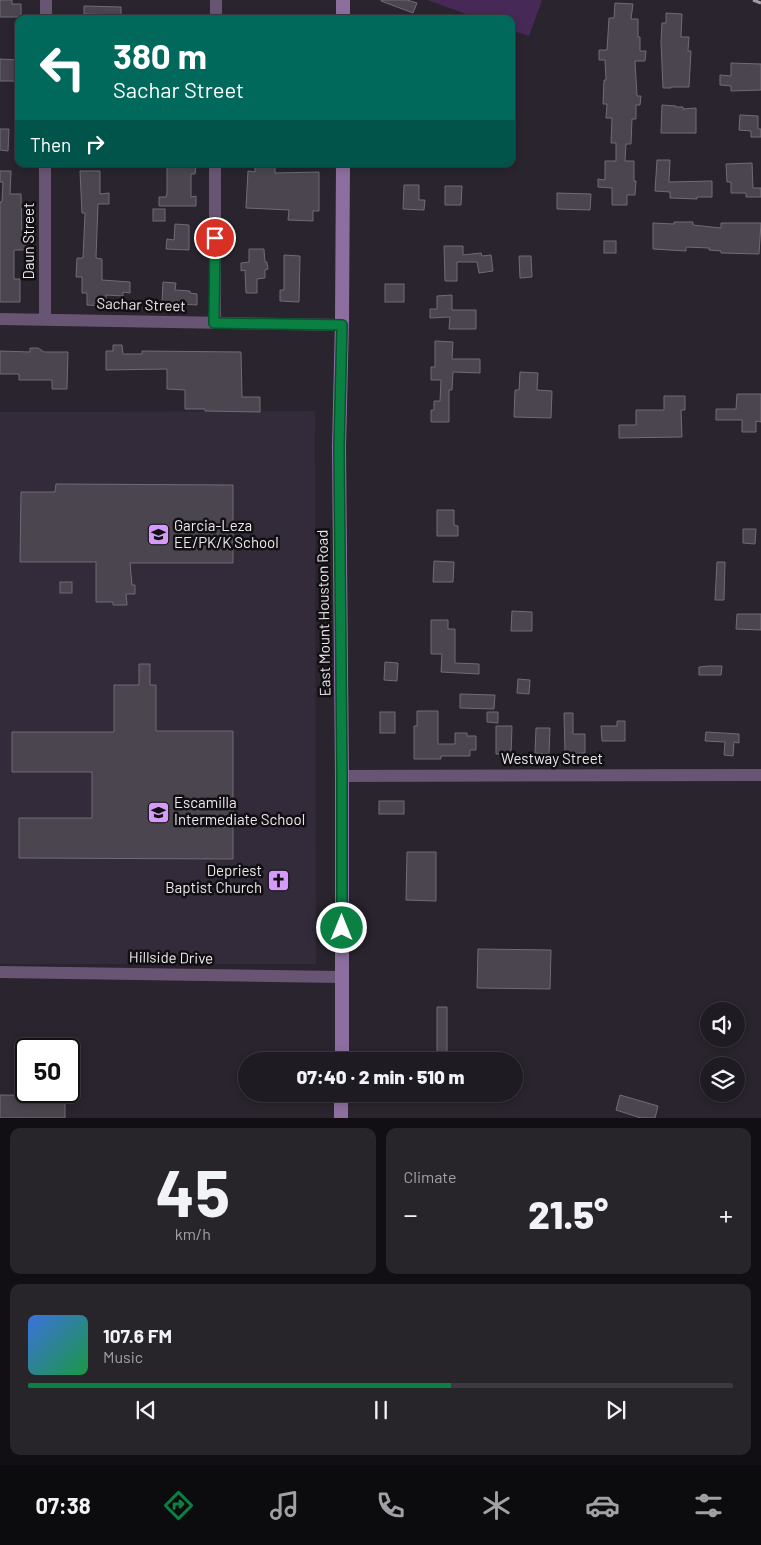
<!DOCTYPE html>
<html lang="en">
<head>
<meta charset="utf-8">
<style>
	:root { --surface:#1f1b22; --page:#27242a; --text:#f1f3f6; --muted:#a1a1a5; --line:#3c3940; --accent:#0b8043 }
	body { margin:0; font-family:Barlow,sans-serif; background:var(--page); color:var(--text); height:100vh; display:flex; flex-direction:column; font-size:19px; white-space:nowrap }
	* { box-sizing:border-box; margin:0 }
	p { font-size:16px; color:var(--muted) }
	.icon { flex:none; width:28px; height:28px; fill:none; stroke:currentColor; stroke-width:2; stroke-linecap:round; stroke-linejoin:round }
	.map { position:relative; height:1118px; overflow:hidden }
	.sheet { display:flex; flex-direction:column; gap:10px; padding:10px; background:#110f13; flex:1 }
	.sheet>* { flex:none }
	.hud { position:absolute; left:15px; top:15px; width:500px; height:152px; border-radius:10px; box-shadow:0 2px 8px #0003,0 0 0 1px var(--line); background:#00695c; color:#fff; overflow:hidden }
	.tools { position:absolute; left:700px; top:1002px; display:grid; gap:10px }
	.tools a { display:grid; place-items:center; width:45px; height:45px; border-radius:50%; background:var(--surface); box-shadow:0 2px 8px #0003,0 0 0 1px var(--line); font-size:25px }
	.speed { position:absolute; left:15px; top:1038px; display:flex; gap:10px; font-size:25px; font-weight:700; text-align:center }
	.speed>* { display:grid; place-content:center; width:65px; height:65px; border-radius:50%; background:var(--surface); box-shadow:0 2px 8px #0003,0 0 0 1px var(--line); line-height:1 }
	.speed .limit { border:2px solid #111; border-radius:8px; background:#fff; color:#111 }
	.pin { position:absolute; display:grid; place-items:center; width:42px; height:42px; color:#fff; margin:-21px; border:2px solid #fff; border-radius:50%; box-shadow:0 1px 5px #0007 }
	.me { position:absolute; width:55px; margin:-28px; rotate:0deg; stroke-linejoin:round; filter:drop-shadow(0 0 4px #0008) }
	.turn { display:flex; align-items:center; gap:18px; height:105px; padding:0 15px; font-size:22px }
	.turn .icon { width:65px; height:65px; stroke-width:2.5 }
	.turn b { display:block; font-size:35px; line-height:42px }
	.then { display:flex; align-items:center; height:48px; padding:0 15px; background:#0003; gap:10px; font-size:19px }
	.big { font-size:38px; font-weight:800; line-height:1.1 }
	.sheet .card { flex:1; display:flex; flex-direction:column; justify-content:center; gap:8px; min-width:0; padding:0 18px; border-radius:10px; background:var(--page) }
	.sheet .dial { align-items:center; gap:0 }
	.dial b { font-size:65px; line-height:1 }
	.song { display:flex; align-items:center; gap:15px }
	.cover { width:60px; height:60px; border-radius:8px; background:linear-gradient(135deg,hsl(220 70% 55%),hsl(140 70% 35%)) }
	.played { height:5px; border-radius:2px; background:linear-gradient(90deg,var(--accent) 60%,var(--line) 60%) }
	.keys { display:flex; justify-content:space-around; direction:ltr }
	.heat { display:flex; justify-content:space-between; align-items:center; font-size:28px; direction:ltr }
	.sheet .tiles { flex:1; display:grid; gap:10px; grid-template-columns:1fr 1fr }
	.card:last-child { grid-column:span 2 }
	.trip { position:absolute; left:238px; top:1052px; width:285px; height:50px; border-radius:25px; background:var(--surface); box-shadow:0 2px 8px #0003,0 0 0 1px var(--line); font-weight:800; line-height:50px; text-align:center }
	.tabs { display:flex; height:80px; justify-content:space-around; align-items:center; background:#0c0b0e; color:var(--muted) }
	.tabs .icon { width:35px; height:35px }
	.tabs .selected { color:var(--accent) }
	.tabs b { font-size:22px; color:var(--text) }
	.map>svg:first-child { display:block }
</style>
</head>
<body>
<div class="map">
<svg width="761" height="1118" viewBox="0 0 761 1118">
	<rect width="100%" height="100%" fill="#29242d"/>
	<!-- built -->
	<polygon fill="#332b39" points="315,411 316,964 0,964 0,412"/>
	<!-- green -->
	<polygon fill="#462957" points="427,0 542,0 529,36 511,30 511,19 480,19"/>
	<!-- building -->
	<g fill="#4a454e" stroke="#716b75">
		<polygon points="0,0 12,0 12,4 21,4 21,17 0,17"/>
		<polygon points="381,0 407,0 417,3 413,13 381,1"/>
		<polygon points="615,3 633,4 631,19 638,19 638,37 640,37 640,51 646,51 645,61 635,61 637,96 641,96 640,105 636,105 636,119 632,119 631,144 626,144 625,161 634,161 634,181 636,181 635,195 627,195 627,205 612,205 612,188 598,187 598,179 605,180 605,161 616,161 616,143 611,143 612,118 606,118 607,104 603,104 604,80 606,80 605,60 599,60 599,50 607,50 609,18 614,18"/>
		<polygon points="84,6 121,7 121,15 84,14"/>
		<polygon points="666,13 682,14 681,37 689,37 688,51 691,51 689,87 671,87 671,88 663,88 661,42 662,23 666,23"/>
		<polygon points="0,59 19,60 17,81 0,81"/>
		<polygon points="731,63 761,64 761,90 731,91 731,86 720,85 720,75 731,76"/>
		<polygon points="662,105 676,106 676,107 683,107 683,109 696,108 696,133 661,133"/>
		<polygon points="740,115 758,116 758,129 761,129 761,137 751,137 751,131 739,130"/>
		<polygon points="0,129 9,129 8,151 0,150"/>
		<polygon points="657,160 670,160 669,182 712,181 712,197 697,197 697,199 670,198 670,192 655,191"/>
		<polygon points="752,163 753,188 761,188 761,197 746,197 746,193 731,193 731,182 727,182 726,164"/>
		<polygon points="167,166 196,166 195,174 191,174 191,197 196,196 196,206 159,206 159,197 166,197 167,193"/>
		<polygon points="255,166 275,167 275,173 319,172 319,211 313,211 313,221 288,220 289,210 246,208 248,171 255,172"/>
		<polygon points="0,171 11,171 10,194 21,194 22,242 32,241 32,250 14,250 14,279 20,279 20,302 0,302 0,202 2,202 3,182 0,182"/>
		<polygon points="80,171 100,171 100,194 109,193 109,204 98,204 96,258 102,259 102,280 130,282 130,293 123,292 123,296 106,295 106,306 87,305 87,293 82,293 82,277 76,277 77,258 83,258 85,213 82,213"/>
		<polygon points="404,185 419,185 419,200 425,200 424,210 403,209"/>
		<polygon points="445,186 462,186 461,205 445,205"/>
		<polygon points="557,193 591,194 590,210 557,209"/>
		<rect x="153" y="209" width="12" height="12"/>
		<polygon points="674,222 693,222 693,225 721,228 721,223 761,223 759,254 721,253 721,251 709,250 709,248 686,247 686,251 653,249 653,223 674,224"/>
		<polygon points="175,224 189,225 189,250 166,249 167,239 174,240"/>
		<rect x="604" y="241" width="12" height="12"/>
		<polygon points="444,246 463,246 463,255 481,253 482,256 491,255 493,271 479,273 477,262 457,262 457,281 445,281"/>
		<polygon points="249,249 264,249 265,262 267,262 268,269 265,270 265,278 257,279 257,293 246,293 245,270 241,271 241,263 249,262"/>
		<polygon points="284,255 300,256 299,302 280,301 280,290 284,290"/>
		<polygon points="519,256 531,256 532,277 520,278"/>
		<polygon points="163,282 176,283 175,290 190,291 190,293 197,294 197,305 162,303"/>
		<rect x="385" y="284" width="19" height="18"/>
		<polygon points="452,295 452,310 476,310 476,329 449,329 450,317 430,318 430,309 437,309 437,296"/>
		<polygon points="435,341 453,342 452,359 480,359 480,373 453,372 452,390 449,390 449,422 431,422 431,410 434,410 434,401 440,401 441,380 431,380 431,367 435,367"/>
		<polygon points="113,345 122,345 123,354 142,354 142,351 241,352 242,397 260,397 260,412 205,411 205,409 185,409 185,390 167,389 167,369 106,370 106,351 113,351"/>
		<polygon points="30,348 38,348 44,352 68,352 67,389 52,389 52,380 19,380 19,374 0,374 0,351 30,352"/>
		<polygon points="520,372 538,373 537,390 552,391 551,418 514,417 515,390 519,390"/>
		<polygon points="737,394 761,394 761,422 756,421 756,432 742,432 742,420 716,420 716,409 736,409"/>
		<polygon points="664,396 685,396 685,410 681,410 682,437 619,438 619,425 636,425 636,410 664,410"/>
		<polygon points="56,484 233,485 233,563 130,563 132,585 135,585 135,594 126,594 127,605 113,605 113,602 96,602 96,562 20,562 21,492 55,492"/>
		<polygon points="437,510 454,510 454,525 458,526 458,536 437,536"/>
		<polygon points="743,529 756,529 755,544 743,543"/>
		<polygon points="434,561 454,562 453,582 433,582"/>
		<polygon points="717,562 725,562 724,600 715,600"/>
		<rect x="60" y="582" width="12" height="11"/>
		<polygon points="512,611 532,612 532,631 511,631"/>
		<polygon points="737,614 761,614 761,630 736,629"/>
		<polygon points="431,620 448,620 448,629 455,629 455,663 479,664 479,674 441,672 442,654 431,654"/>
		<polygon points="385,662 398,663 397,681 384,680"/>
		<polygon points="139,664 150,664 150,685 156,685 156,731 233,731 233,859 19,858 19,818 92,818 92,772 12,772 12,732 114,732 114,685 139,685"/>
		<polygon points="709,666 722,666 721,675 699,675 699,667"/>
		<polygon points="518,679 530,680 529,694 517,693"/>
		<polygon points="460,694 495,695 494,709 460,708"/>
		<polygon points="417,711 438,711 438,744 455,744 455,733 467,733 467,736 476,736 476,750 470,750 470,756 441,756 441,759 414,759 414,726 417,726"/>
		<rect x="380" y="712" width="15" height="21"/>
		<polygon points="487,712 498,712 498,723 487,722"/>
		<polygon points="564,713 573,713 573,734 585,734 585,753 565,754"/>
		<polygon points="617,721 625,721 625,741 602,741 601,726 617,726"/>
		<polygon points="496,726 512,726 511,755 496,754"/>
		<polygon points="536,728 550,728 549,754 535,753"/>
		<polygon points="706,732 739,734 739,743 734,742 733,756 724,755 725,742 705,741"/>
		<rect x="379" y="801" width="25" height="13"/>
		<polygon points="407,852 436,852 436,901 406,900"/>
		<polygon points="478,949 551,950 550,989 477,988"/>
		<polygon points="437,1007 447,1007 447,1053 457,1053 457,1061 437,1061"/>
		<polygon points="0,1095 65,1096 65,1118 0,1118"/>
		<polygon points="620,1095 658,1106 655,1118 641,1118 616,1110"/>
	</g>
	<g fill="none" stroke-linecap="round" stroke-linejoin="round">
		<!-- minor -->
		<g stroke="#685573" stroke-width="12">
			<polyline points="46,19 46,0"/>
			<polyline points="216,19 216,0"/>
			<polyline points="0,319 342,325"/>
			<polyline points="45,319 45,164"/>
			<polyline points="215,323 215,164"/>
			<polyline points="342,776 761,775"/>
			<polyline points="0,972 342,977"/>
		</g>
		<!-- secondary -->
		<g stroke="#8c6f9f" stroke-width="14">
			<polyline points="343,19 343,0"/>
			<polyline points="342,1061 342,776 339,447 342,321 343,164"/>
			<polyline points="341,1118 341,1094"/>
		</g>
		<!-- rail -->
		<polyline stroke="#a29ea5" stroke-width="3" stroke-dasharray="9 9" stroke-linecap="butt" points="753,0 761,3"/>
	</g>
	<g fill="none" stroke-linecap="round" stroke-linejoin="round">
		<defs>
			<polyline id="route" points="215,238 214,323 342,325 339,447 342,776 342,928"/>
		</defs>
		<!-- route casing -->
		<use href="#route" stroke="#07532c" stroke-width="12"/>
		<!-- route -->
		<use href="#route" stroke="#0b8043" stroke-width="9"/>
	</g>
	<!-- icons -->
	<defs>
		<symbol id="school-square" viewBox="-11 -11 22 22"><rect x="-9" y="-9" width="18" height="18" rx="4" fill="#d69bfa" stroke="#110f12"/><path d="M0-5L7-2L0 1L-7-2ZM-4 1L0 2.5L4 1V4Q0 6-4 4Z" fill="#111"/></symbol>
		<symbol id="church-square" viewBox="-11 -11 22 22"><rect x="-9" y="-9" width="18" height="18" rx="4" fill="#d69bfa" stroke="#110f12"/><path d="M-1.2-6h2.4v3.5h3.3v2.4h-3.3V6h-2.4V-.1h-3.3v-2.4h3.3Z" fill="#111"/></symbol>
	</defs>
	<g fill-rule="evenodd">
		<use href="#school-square" x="146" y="522" width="25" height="25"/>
		<use href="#school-square" x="146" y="800" width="25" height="25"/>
		<use href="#church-square" x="266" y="868" width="25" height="25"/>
	</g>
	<g text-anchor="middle" stroke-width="5" stroke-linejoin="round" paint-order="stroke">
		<!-- street labels -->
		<g font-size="15" fill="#ebe8ee" stroke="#110f12">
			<text transform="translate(29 241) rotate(-90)" y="5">Daun Street</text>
			<text transform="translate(141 305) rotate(2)" y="5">Sachar Street</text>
			<text transform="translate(324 613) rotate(-91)" y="5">East Mount Houston Road</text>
			<text x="552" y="764">Westway Street</text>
			<text transform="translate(171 958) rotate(1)" y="5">Hillside Drive</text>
		</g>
		<!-- poi labels -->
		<g font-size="15" fill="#ebe8ee" stroke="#110f12" text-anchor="start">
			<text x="174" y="531">Garcia-Leza<tspan x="174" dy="17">EE/PK/K School</tspan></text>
			<text x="174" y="808">Escamilla<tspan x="174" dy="17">Intermediate School</tspan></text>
			<text x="262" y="876" text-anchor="end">Depriest<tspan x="262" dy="17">Baptist Church</tspan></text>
		</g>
	</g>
</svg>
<div class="tools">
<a><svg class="icon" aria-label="sound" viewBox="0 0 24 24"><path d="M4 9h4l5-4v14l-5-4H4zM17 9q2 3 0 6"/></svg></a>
<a><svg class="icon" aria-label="layers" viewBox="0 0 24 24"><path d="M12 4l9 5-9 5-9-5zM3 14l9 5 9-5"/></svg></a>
</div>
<div class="speed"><div class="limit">50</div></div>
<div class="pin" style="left:215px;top:238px;background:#d93025"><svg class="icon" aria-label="arrive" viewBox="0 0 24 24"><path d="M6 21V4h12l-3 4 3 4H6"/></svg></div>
<svg class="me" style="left:342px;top:928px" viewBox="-20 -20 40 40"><circle r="17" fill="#0b8043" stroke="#fff" stroke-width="3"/><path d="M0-11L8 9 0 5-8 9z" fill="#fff"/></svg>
<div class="trip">07:40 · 2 min · 510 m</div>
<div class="hud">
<div class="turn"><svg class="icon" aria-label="left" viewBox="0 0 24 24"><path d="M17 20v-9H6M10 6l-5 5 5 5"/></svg><div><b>380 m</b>Sachar Street</div></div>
<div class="then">Then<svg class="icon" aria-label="right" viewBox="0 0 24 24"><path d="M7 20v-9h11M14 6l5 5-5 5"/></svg></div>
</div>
</div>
<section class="sheet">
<div class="tiles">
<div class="card dial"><b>45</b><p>km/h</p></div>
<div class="card"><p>Climate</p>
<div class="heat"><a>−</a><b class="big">21.5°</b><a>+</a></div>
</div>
<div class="card">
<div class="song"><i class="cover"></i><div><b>107.6 FM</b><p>Music</p></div></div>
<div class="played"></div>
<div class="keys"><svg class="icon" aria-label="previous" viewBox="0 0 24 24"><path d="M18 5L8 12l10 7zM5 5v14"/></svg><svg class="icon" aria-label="pause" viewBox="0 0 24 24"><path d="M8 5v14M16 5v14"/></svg><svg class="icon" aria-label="next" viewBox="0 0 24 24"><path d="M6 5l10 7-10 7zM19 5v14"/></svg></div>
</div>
</div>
</section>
<nav class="tabs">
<b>07:38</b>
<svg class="icon selected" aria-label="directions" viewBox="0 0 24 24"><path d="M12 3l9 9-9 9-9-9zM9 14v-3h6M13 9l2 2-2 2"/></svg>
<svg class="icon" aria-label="music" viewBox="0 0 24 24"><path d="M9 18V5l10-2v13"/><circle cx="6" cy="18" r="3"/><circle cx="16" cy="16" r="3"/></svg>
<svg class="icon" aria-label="phone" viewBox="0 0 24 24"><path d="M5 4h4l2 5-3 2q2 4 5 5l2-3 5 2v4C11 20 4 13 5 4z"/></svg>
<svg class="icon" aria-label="climate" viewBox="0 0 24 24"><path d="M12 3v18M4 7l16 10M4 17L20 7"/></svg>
<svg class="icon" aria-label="car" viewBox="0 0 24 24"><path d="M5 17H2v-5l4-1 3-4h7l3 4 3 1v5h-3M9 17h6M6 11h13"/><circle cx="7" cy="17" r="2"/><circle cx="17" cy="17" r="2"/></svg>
<svg class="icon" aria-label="filters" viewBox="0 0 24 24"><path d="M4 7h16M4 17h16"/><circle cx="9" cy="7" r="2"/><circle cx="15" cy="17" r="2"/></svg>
</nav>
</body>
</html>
